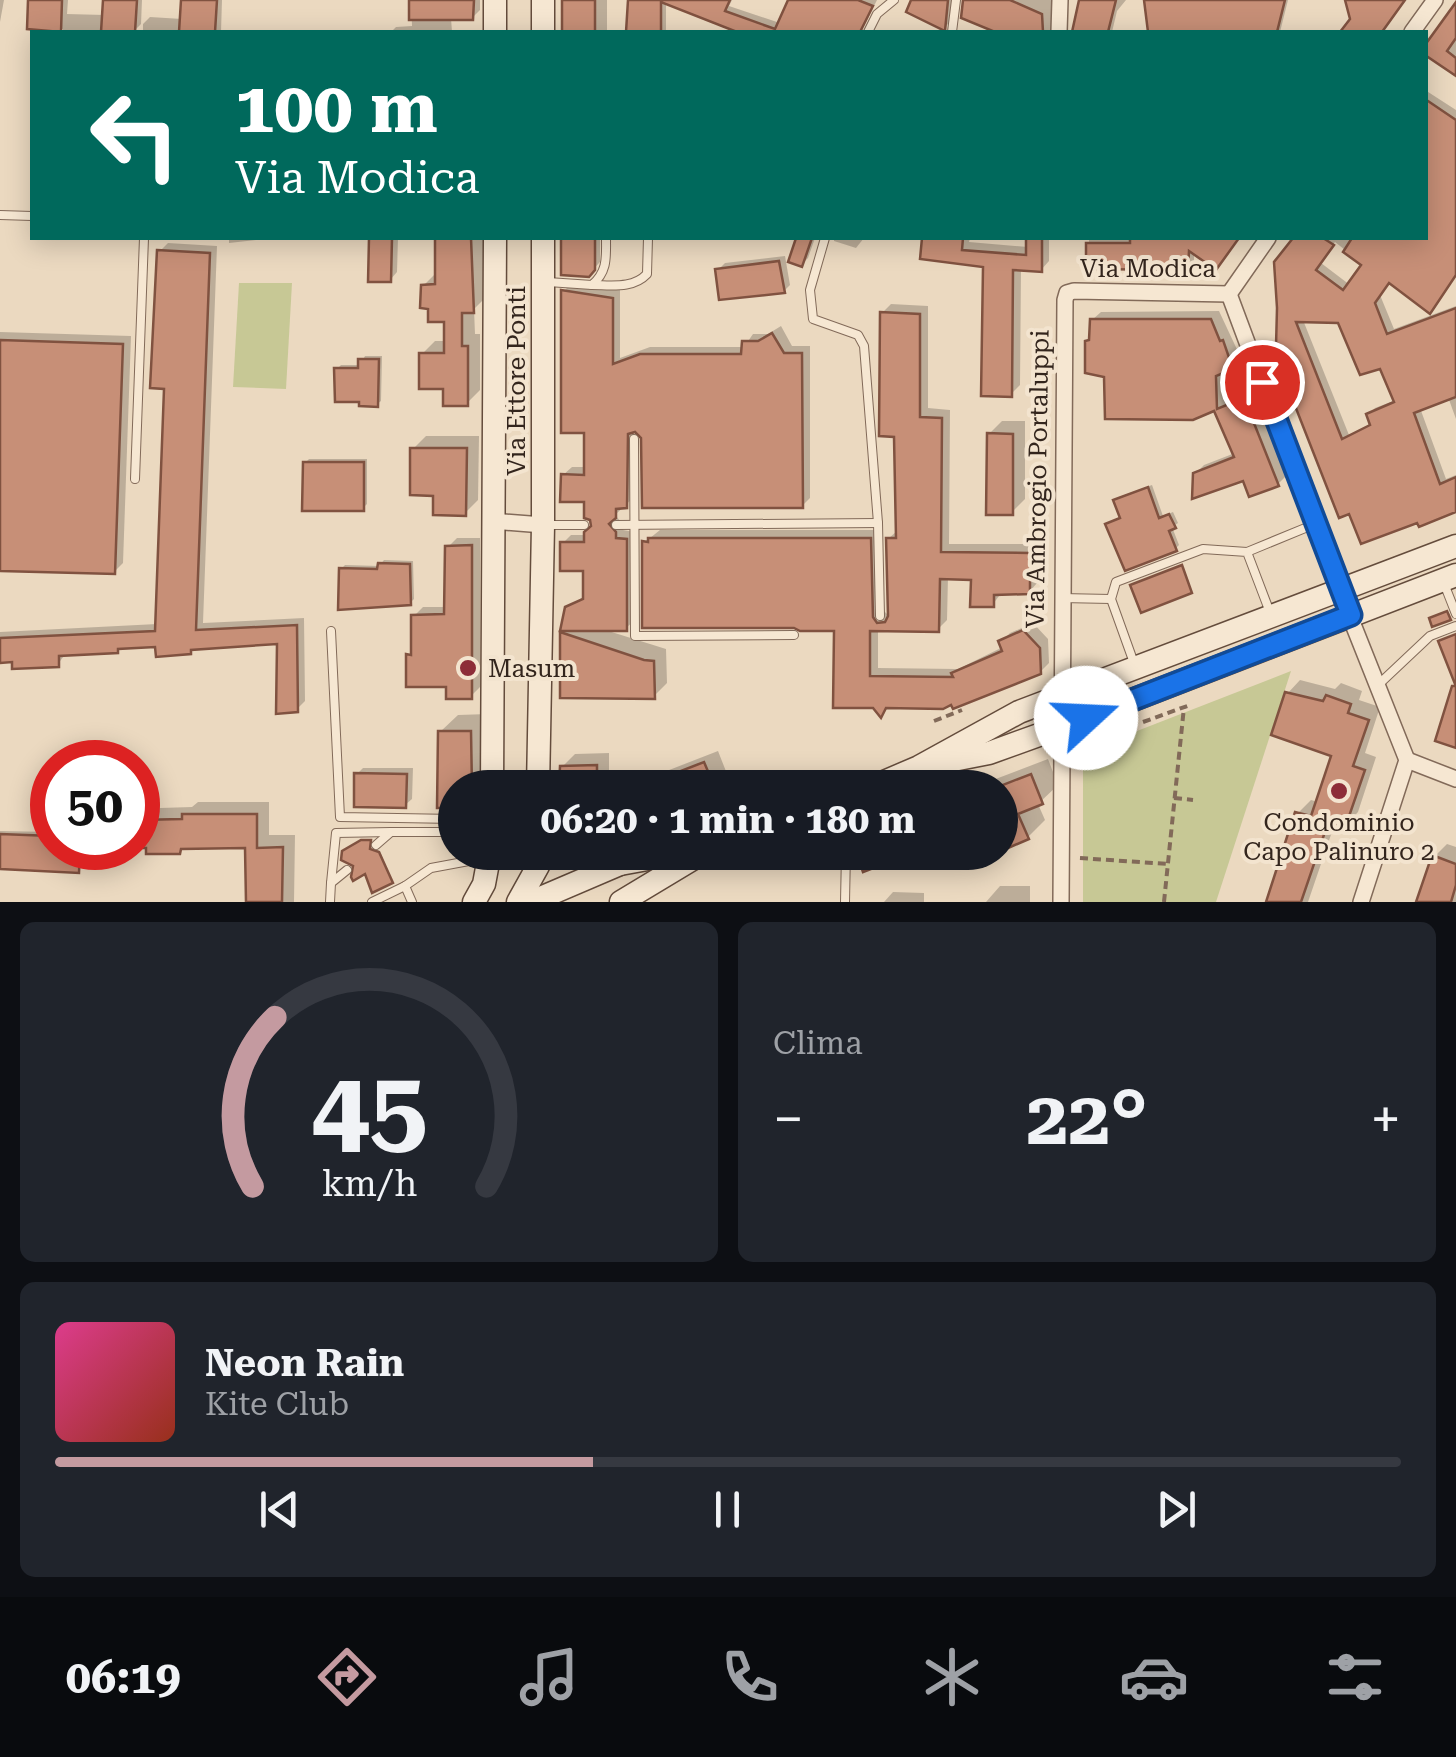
<!DOCTYPE html>
<html lang="it">
<head>
<meta charset="utf-8">
<style>
	:root { --surface:#171b24; --page:#20242c; --text:#f1f3f6; --muted:#9ea1a6; --line:#363941; --accent:#c49aa0 }
	body { margin:0; font-family:"Roboto Serif",serif; background:var(--page); color:var(--text); height:100vh; display:flex; flex-direction:column; font-size:38px; white-space:nowrap }
	* { box-sizing:border-box; margin:0 }
	p { font-size:32px; color:var(--muted) }
	.icon { flex:none; width:55px; height:55px; fill:none; stroke:currentColor; stroke-width:2; stroke-linecap:round; stroke-linejoin:round }
	.map { position:relative; height:902px; overflow:hidden }
	.side { display:flex; flex-direction:column; gap:20px; padding:20px; background:#0d0f14; flex:1 }
	.side>* { flex:none }
	.hud { position:absolute; left:30px; top:30px; width:1398px; height:210px; border-radius:0px; box-shadow:0 5px 25px #0003; background:#00695c; color:#fff; overflow:hidden }
	.speed { position:absolute; left:30px; top:740px; display:flex; gap:20px; font-size:50px; font-weight:700; text-align:center }
	.speed>* { display:grid; place-content:center; width:130px; height:130px; border-radius:50%; background:var(--surface); box-shadow:0 5px 25px #0003; line-height:1 }
	.speed .limit { border:15px solid #d22; background:#fff; color:#111 }
	.pin { position:absolute; display:grid; place-items:center; width:85px; height:85px; color:#fff; margin:-42px; border:5px solid #fff; border-radius:50%; box-shadow:0 2px 10px #0007 }
	.me { position:absolute; width:110px; margin:-55px; rotate:70deg; stroke-linejoin:round; filter:drop-shadow(0 0 8px #0008) }
	.turn { display:flex; align-items:center; gap:35px; height:210px; padding:0 40px; font-size:45px }
	.turn .icon { width:130px; height:130px; stroke-width:2.5 }
	.turn b { display:block; font-size:70px; line-height:85px }
	.big { font-size:75px; font-weight:700; line-height:1.1 }
	.side .card { flex:1; display:flex; flex-direction:column; justify-content:center; gap:15px; min-width:0; padding:0 35px; border-radius:15px; background:var(--page) }
	.side .dial { align-items:center; gap:0 }
	.dial svg { height:260px; overflow:visible; fill:none; stroke:var(--line); stroke-width:7; stroke-linecap:round; text-anchor:middle }
	.dial text { fill:var(--text); stroke:none }
	.song { display:flex; align-items:center; gap:30px }
	.cover { width:120px; height:120px; border-radius:15px; background:linear-gradient(135deg,hsl(330 70% 55%),hsl(10 70% 35%)) }
	.played { height:10px; border-radius:5px; background:linear-gradient(90deg,var(--accent) 40%,var(--line) 40%) }
	.keys { display:flex; justify-content:space-around; direction:ltr }
	.heat { display:flex; justify-content:space-between; align-items:center; font-size:55px; direction:ltr }
	.side .tiles { flex:1; display:grid; gap:20px; grid-template-columns:1fr 1fr }
	.card:last-child { grid-column:span 2 }
	.trip { position:absolute; left:438px; top:770px; width:580px; height:100px; border-radius:50px; background:var(--surface); box-shadow:0 5px 25px #0003; font-weight:700; line-height:100px; text-align:center }
	.tabs { display:flex; height:160px; justify-content:space-around; align-items:center; background:#090b0e; color:var(--muted) }
	.tabs .icon { width:70px; height:70px }
	.tabs .selected { color:var(--accent) }
	.tabs b { font-size:45px; color:var(--text) }
	.map>svg:first-child { display:block }
</style>
</head>
<body>
<div class="map">
<svg width="1456" height="902" viewBox="0 0 1456 902">
	<rect width="100%" height="100%" fill="#ebd9c0"/>
	<!-- green -->
	<g fill="#c7c895">
		<polygon points="239,283 292,283 286,389 233,387"/>
		<polygon points="1291,671 1216,902 1083,902 1083,752"/>
	</g>
	<!-- shadow -->
	<g fill="#0003" fill-rule="evenodd">
		<polygon points="0,0 4,0 0,22"/>
		<polygon points="31,0 68,0 67,14 105,15 105,0 142,0 141,24 134,31 107,29 103,32 63,32 63,29 30,27"/>
		<polygon points="183,0 222,0 221,32 143,32 143,24 150,17 182,19"/>
		<polygon points="411,0 480,0 480,10 472,18 451,18 452,32 391,32 396,27 412,26"/>
		<rect x="565" y="0" width="42" height="32"/>
		<polygon points="629,0 732,0 729,6 780,23 790,0 828,0 815,32 728,32 730,27 666,1 666,32 629,32"/>
		<polygon points="856,0 877,0 861,32 845,32"/>
		<polygon points="914,0 953,0 950,22 944,28"/>
		<polygon points="966,0 1053,0 1055,32 1001,32 964,16"/>
		<polygon points="1081,0 1126,0 1117,11 1112,32 1075,32"/>
		<polygon points="1147,0 1288,0 1280,32 1150,32"/>
		<polygon points="1456,6 1456,73 1425,52"/>
		<path d="M1425,90L1456,110V274L1390,281L1380,295L1394,329L1456,306V419L1448,397L1420,408L1446,479L1456,475V510L1419,519L1362,541L1278,345L1277,263L1296,238H1425ZM1335,242L1364,265L1350,285L1321,263ZM1303,320H1340L1381,365L1396,400L1375,408L1369,414L1372,423L1349,435Z"/>
		<polygon points="229,238 273,238 229,243"/>
		<polygon points="371,238 398,238 397,272 390,280 371,280"/>
		<polygon points="437,238 483,238 486,297 474,309 475,334 480,334 480,390 467,403 445,386 422,354 435,341 447,341 447,320 423,286 437,272"/>
		<polygon points="564,238 600,238 600,262 588,275 564,273"/>
		<polygon points="799,238 815,238 808,258 802,264 791,261"/>
		<polygon points="834,238 864,238 856,248 834,241"/>
		<polygon points="927,238 970,238 969,242 1028,247 1028,238 1049,238 1049,261 1041,270 1021,268 1020,385 1011,394 986,265 923,257"/>
		<polygon points="1089,238 1238,238 1222,261 1194,252 1194,261 1187,267 1089,267"/>
		<polygon points="168,243 217,246 203,623 304,618 305,701 297,709 279,642 194,648 190,652 158,644 121,646 117,650 66,653 58,664 0,660 0,632 157,624 167,387 160,251"/>
		<polygon points="785,256 790,285 784,291 718,270 725,263"/>
		<polygon points="572,283 620,290 620,358 650,347 744,347 753,334 768,334 781,326 792,346 810,346 810,498 802,506 644,438 634,429 634,497 615,515 623,524 623,530 634,532 635,620 626,628 602,629 666,649 667,683 654,696 562,633 566,628 567,608 586,595 586,569 563,543 571,535 585,535 594,526 586,500 563,475 572,467 586,467 586,430 564,291"/>
		<polygon points="891,304 928,306 928,408 950,410 949,544 1038,544 1038,582 1029,592 1002,592 993,604 973,578 948,577 947,620 938,629 878,629 878,668 958,669 1003,647 1001,642 1010,633 1033,623 1048,639 1049,663 1040,672 890,706 881,714 837,628 645,542 660,530 879,530 881,608 888,615 888,539 898,530 897,434 882,313"/>
		<polygon points="1219,311 1241,358 1224,370 1225,403 1253,391 1287,475 1278,484 1195,474 1204,465 1235,453 1215,408 1107,375 1092,338 1092,320 1101,312"/>
		<polygon points="0,332 131,336 123,563 114,572 0,568"/>
		<polygon points="365,356 382,356 381,401 377,404 337,369 341,365 360,365"/>
		<polygon points="1002,421 1025,421 1025,499 1012,512 989,434"/>
		<polygon points="426,436 479,436 478,500 465,513 435,493 413,449"/>
		<polygon points="309,459 367,459 367,504 363,508 305,463"/>
		<polygon points="1152,485 1163,516 1173,512 1178,523 1172,527 1179,545 1175,549 1108,524 1122,517 1116,501 1119,497"/>
		<polygon points="457,538 480,538 480,687 471,696 409,655 414,651 414,616 423,607 447,607 448,547"/>
		<polygon points="384,560 413,561 414,599 410,603 341,569 345,565 379,566"/>
		<polygon points="1300,680 1335,689 1341,683 1362,691 1359,700 1380,707 1365,753 1376,757 1358,812 1345,826 1335,823 1308,902 1268,902 1298,813 1311,800 1318,802 1334,754 1287,694"/>
		<polygon points="488,714 489,788 455,788 455,805 440,732 458,715"/>
		<polygon points="718,751 731,784 728,788 637,788 654,781 664,772"/>
		<polygon points="609,753 609,788 562,788 562,767 575,754"/>
		<polygon points="1048,759 1058,785 1038,804 1045,820 1028,837 1000,821 1000,788 972,788"/>
		<polygon points="363,768 413,768 412,799 405,805 357,774"/>
		<polygon points="138,802 160,802 160,808 192,807 198,802 269,802 269,835 295,835 294,902 248,902 248,846 185,846 179,852 138,845"/>
		<polygon points="0,831 52,832 52,848 83,848 82,866 78,870 0,866"/>
		<polygon points="366,840 371,840 370,848 380,851 392,881 357,867 344,852"/>
		<polygon points="1447,844 1456,847 1456,902 1419,902 1434,857"/>
		<polygon points="1000,886 1030,886 1030,902 986,902"/>
		<polygon points="893,892 924,893 924,902 884,902"/>
	</g>
	<!-- building -->
	<g fill="#c78f77" stroke="#805240" stroke-width="2.5" fill-rule="evenodd">
		<polygon points="28,0 62,0 61,32 27,29"/>
		<polygon points="103,0 137,0 135,32 101,32"/>
		<polygon points="181,0 217,0 215,32 179,32"/>
		<polygon points="409,0 474,0 473,20 409,20"/>
		<rect x="562" y="0" width="33" height="32"/>
		<polygon points="628,0 730,0 725,11 775,29 788,0 858,0 873,6 860,32 737,32 661,2 661,32 626,32"/>
		<polygon points="911,0 948,0 945,31 906,12"/>
		<polygon points="963,0 1010,0 1042,14 1043,32 995,32 961,18"/>
		<polygon points="1079,0 1116,0 1108,32 1072,32"/>
		<polygon points="1144,0 1285,0 1277,32 1148,32"/>
		<polygon points="1345,0 1405,0 1382,32 1340,32 1350,19"/>
		<polygon points="1456,2 1456,38 1447,51 1456,58 1456,76 1425,55 1425,45"/>
		<path d="M1425,99L1456,120V275L1430,314L1389,283L1375,303L1387,334L1456,308V397L1414,413L1440,484L1456,477V512L1419,527L1417,523L1361,544L1349,514L1339,518L1272,347L1276,346L1277,308L1274,262L1293,238H1323L1334,245L1316,270L1343,290L1361,265L1343,252L1352,238H1425ZM1296,322L1338,323L1360,375L1380,369L1394,402L1366,414L1370,425L1342,439Z"/>
		<polygon points="369,238 392,238 391,282 368,282"/>
		<polygon points="435,238 471,238 474,313 462,313 462,346 468,346 468,406 443,406 443,389 419,389 419,353 444,353 444,322 428,322 428,309 420,308 421,285 435,284"/>
		<polygon points="561,238 595,238 595,270 589,277 561,275"/>
		<polygon points="796,238 812,238 802,267 788,262"/>
		<polygon points="922,238 963,238 962,250 1026,255 1026,238 1042,238 1042,272 1013,270 1012,397 981,396 983,267 920,259"/>
		<polygon points="1130,238 1239,238 1216,270 1189,251 1188,270 1086,269 1086,243 1130,243"/>
		<polygon points="157,250 210,253 196,630 297,625 298,712 276,714 277,644 191,650 191,654 156,657 155,647 118,649 118,653 59,656 59,667 12,669 12,662 0,663 0,638 155,631 164,389 150,388"/>
		<polygon points="779,261 785,293 719,300 715,269"/>
		<polygon points="561,290 613,298 613,364 640,354 741,354 742,341 758,341 772,333 784,353 802,353 803,508 642,508 641,438 635,432 628,434 627,508 616,509 616,518 609,524 616,532 616,538 627,539 627,631 560,631 565,607 583,599 583,571 560,571 560,542 584,542 584,532 591,526 590,520 584,518 584,502 560,502 561,474 584,475 584,433 561,433"/>
		<polygon points="880,312 920,314 920,417 942,418 941,552 1030,553 1030,594 994,595 994,607 970,607 971,580 940,579 939,632 870,631 870,676 953,677 951,673 1002,651 998,641 1023,630 1040,648 1041,674 953,709 951,705 943,709 886,708 881,718 873,708 833,708 834,631 800,631 794,628 642,628 642,541 648,542 648,538 871,538 873,617 877,623 885,622 888,616 886,538 896,538 894,437 879,436"/>
		<polygon points="1090,319 1211,319 1220,341 1223,340 1233,369 1216,376 1217,409 1244,398 1279,486 1249,497 1243,481 1192,499 1193,473 1234,457 1214,411 1193,420 1105,419 1104,377 1085,373 1085,341 1089,340"/>
		<polygon points="0,340 123,344 115,574 0,571"/>
		<polygon points="358,359 379,359 378,407 359,406 359,402 335,402 334,368 358,368"/>
		<polygon points="987,433 1013,434 1013,515 986,515"/>
		<polygon points="410,448 467,448 466,516 433,515 433,496 410,495"/>
		<polygon points="303,462 364,462 364,511 302,511"/>
		<polygon points="1148,487 1159,518 1169,514 1176,528 1169,531 1177,551 1125,571 1105,524 1120,518 1113,500"/>
		<polygon points="472,545 472,699 446,699 446,687 406,687 406,654 411,655 411,615 444,614 445,546"/>
		<polygon points="378,563 410,564 411,605 338,610 339,568 377,569"/>
		<polygon points="1182,565 1192,593 1141,613 1130,585"/>
		<polygon points="1447,611 1451,620 1432,627 1429,618"/>
		<polygon points="560,632 644,660 654,661 655,699 560,698"/>
		<polygon points="1456,634 1456,684 1455,684 1438,641"/>
		<polygon points="1452,686 1456,686 1456,748 1435,741"/>
		<polygon points="1285,692 1323,701 1326,695 1351,704 1348,713 1369,720 1353,766 1365,770 1345,828 1328,823 1301,902 1266,902 1295,812 1311,816 1331,756 1271,735"/>
		<polygon points="438,731 471,731 472,788 455,788 455,808 437,808"/>
		<polygon points="704,762 715,788 642,788 642,786"/>
		<polygon points="597,765 597,788 559,788 560,766"/>
		<polygon points="354,773 407,774 406,808 354,807"/>
		<polygon points="1031,774 1043,804 1018,814 1029,839 1008,848 1000,828 1000,786"/>
		<polygon points="182,814 257,814 257,848 283,847 282,902 246,902 245,848 181,849 180,854 146,854 146,848 138,848 138,820 182,819"/>
		<polygon points="0,834 52,836 52,848 80,848 79,873 0,869"/>
		<polygon points="361,840 371,840 370,849 379,852 393,883 372,893 365,874 353,881 351,877 353,866 341,860 342,851"/>
		<polygon points="856,852 910,852 910,854 863,872"/>
		<polygon points="1432,855 1456,864 1456,885 1451,902 1416,902"/>
	</g>
	<g fill="none" stroke-linecap="round" stroke-linejoin="round">
		<defs>
			<g id="lane">
				<polyline points="868,32 877,14 894,0"/>
				<polyline points="952,32 956,0"/>
				<polyline points="0,215 32,216"/>
				<polyline points="825,238 810,290 813,319 858,335 864,346 878,523 880,616"/>
				<path d="M548,282L592,285C608,271 606,257 606,238"/>
				<path d="M592,285C611,285 633,289 647,274L648,238"/>
				<polyline points="634,439 635,636 794,635"/>
				<polyline points="135,479 144,238"/>
				<polyline points="548,525 584,525"/>
				<polyline points="616,525 878,523"/>
				<polyline points="1247,552 1315,524"/>
				<polyline points="1443,581 1456,614"/>
				<polyline points="1061,598 1111,599"/>
				<polyline points="331,631 340,817 455,819"/>
				<polyline points="1134,663 1111,599 1116,582 1203,549 1247,552 1271,615"/>
				<polyline points="1378,685 1430,636 1456,626"/>
				<polyline points="376,845 391,832 455,832"/>
				<polyline points="331,883 336,833 391,832"/>
				<polyline points="405,886 412,902"/>
				<polyline points="330,902 331,883 347,870"/>
				<polyline points="372,902 405,886 431,868 485,858"/>
				<polyline points="845,902 846,852"/>
			</g>
			<g id="street">
				<polyline points="1059,32 1060,0"/>
				<polyline points="1412,32 1435,0"/>
				<polyline points="1229,294 1339,589 1407,760 1361,902"/>
				<polyline points="1229,294 1268,238"/>
				<polyline points="492,521 543,525"/>
				<polyline points="1407,760 1456,779"/>
				<polyline points="1061,902 1065,300 1067,293 1074,291 1229,294"/>
			</g>
			<g id="secondary">
				<polyline points="543,0 543,32"/>
				<polyline points="495,32 495,0"/>
				<polyline points="943,762 989,753 1086,718 1456,575"/>
				<polyline points="492,788 495,238"/>
				<polyline points="538,788 543,525 543,238"/>
				<polyline points="870,788 919,767 1019,712 1456,546"/>
				<polyline points="578,852 593,859 620,864"/>
				<polyline points="474,902 484,884 490,852"/>
				<polyline points="518,902 538,866 539,852"/>
				<polyline points="531,902 620,864 686,852"/>
				<polyline points="621,902 704,852"/>
			</g>
		</defs>
		<!-- lane casing -->
		<use href="#lane" stroke="#826a59" stroke-width="10"/>
		<!-- street casing -->
		<use href="#street" stroke="#826a59" stroke-width="18"/>
		<!-- secondary casing -->
		<use href="#secondary" stroke="#644c3c" stroke-width="25"/>
		<!-- path -->
		<g stroke="#826a59" stroke-width="4" stroke-dasharray="8 5" stroke-linecap="butt">
			<polyline points="934,721 962,710"/>
			<polyline points="1143,722 1190,705"/>
			<polyline points="1174,798 1193,800"/>
			<polyline points="1080,858 1168,864"/>
			<polyline points="1164,902 1184,707"/>
		</g>
		<!-- lane -->
		<use href="#lane" stroke="#f6e7d2" stroke-width="8"/>
		<!-- street -->
		<use href="#street" stroke="#f6e7d2" stroke-width="15"/>
		<!-- secondary -->
		<use href="#secondary" stroke="#f6e7d2" stroke-width="22"/>
	</g>
	<g fill="none" stroke-linecap="round" stroke-linejoin="round">
		<defs>
			<polyline id="route" points="1086,718 1351,615 1262,382"/>
		</defs>
		<!-- route casing -->
		<use href="#route" stroke="#114b97" stroke-width="25"/>
		<!-- route -->
		<use href="#route" stroke="#1a73e8" stroke-width="18"/>
	</g>
	<!-- markers -->
	<g fill="#8d2d38" stroke="#f3e4cf" stroke-width="4">
		<circle cx="468" cy="668" r="10"/>
		<circle cx="1339" cy="791" r="10"/>
	</g>
	<g text-anchor="middle" stroke-width="8" stroke-linejoin="round" paint-order="stroke">
		<!-- street labels -->
		<g font-size="25" fill="#33251d" stroke="#f3e4cf">
			<text x="1148" y="277">Via Modica</text>
			<text transform="translate(516 381) rotate(-90)" y="9">Via Ettore Ponti</text>
			<text transform="translate(1037 479) rotate(-89)" y="9">Via Ambrogio Portaluppi</text>
		</g>
		<!-- poi labels -->
		<g font-size="25" fill="#33251d" stroke="#f3e4cf" text-anchor="start">
			<text x="488" y="677">Masum</text>
			<text x="1339" y="831" text-anchor="middle">Condominio<tspan x="1339" dy="29">Capo Palinuro 2</tspan></text>
		</g>
	</g>
</svg>
<div class="speed"><div class="limit">50</div></div>
<div class="pin" style="left:1262px;top:382px;background:#d93025"><svg class="icon" aria-label="arrive" viewBox="0 0 24 24"><path d="M6 21V4h12l-3 4 3 4H6"/></svg></div>
<svg class="me" style="left:1086px;top:718px" viewBox="-20 -20 40 40"><circle r="19" fill="#fff"/><path d="M0-13L10 11 0 6-10 11z" fill="#1a73e8"/></svg>
<div class="trip">06:20 · 1 min · 180 m</div>
<div class="hud">
<div class="turn"><svg class="icon" aria-label="left" viewBox="0 0 24 24"><path d="M17 20v-9H6M10 6l-5 5 5 5"/></svg><div><b>100 m</b>Via Modica</div></div>
</div>
</div>
<section class="side">
<div class="tiles">
<div class="card dial"><svg viewBox="0 0 100 80">
<path d="M14 69A42 42 0 1 1 86 69"/>
<path d="M14 69A42 42 0 0 1 21 17" stroke="#c49aa0"/>
<text x="50" y="56" font-size="32" font-weight="700">45</text>
<text x="50" y="72" font-size="11">km/h</text>
</svg></div>
<div class="card"><p>Clima</p>
<div class="heat"><a>−</a><b class="big">22°</b><a>+</a></div>
</div>
<div class="card">
<div class="song"><i class="cover"></i><div><b>Neon Rain</b><p>Kite Club</p></div></div>
<div class="played"></div>
<div class="keys"><svg class="icon" aria-label="previous" viewBox="0 0 24 24"><path d="M18 5L8 12l10 7zM5 5v14"/></svg><svg class="icon" aria-label="pause" viewBox="0 0 24 24"><path d="M8 5v14M16 5v14"/></svg><svg class="icon" aria-label="next" viewBox="0 0 24 24"><path d="M6 5l10 7-10 7zM19 5v14"/></svg></div>
</div>
</div>
</section>
<nav class="tabs">
<b>06:19</b>
<svg class="icon selected" aria-label="directions" viewBox="0 0 24 24"><path d="M12 3l9 9-9 9-9-9zM9 14v-3h6M13 9l2 2-2 2"/></svg>
<svg class="icon" aria-label="music" viewBox="0 0 24 24"><path d="M9 18V5l10-2v13"/><circle cx="6" cy="18" r="3"/><circle cx="16" cy="16" r="3"/></svg>
<svg class="icon" aria-label="phone" viewBox="0 0 24 24"><path d="M5 4h4l2 5-3 2q2 4 5 5l2-3 5 2v4C11 20 4 13 5 4z"/></svg>
<svg class="icon" aria-label="climate" viewBox="0 0 24 24"><path d="M12 3v18M4 7l16 10M4 17L20 7"/></svg>
<svg class="icon" aria-label="car" viewBox="0 0 24 24"><path d="M5 17H2v-5l4-1 3-4h7l3 4 3 1v5h-3M9 17h6M6 11h13"/><circle cx="7" cy="17" r="2"/><circle cx="17" cy="17" r="2"/></svg>
<svg class="icon" aria-label="filters" viewBox="0 0 24 24"><path d="M4 7h16M4 17h16"/><circle cx="9" cy="7" r="2"/><circle cx="15" cy="17" r="2"/></svg>
</nav>
</body>
</html>
